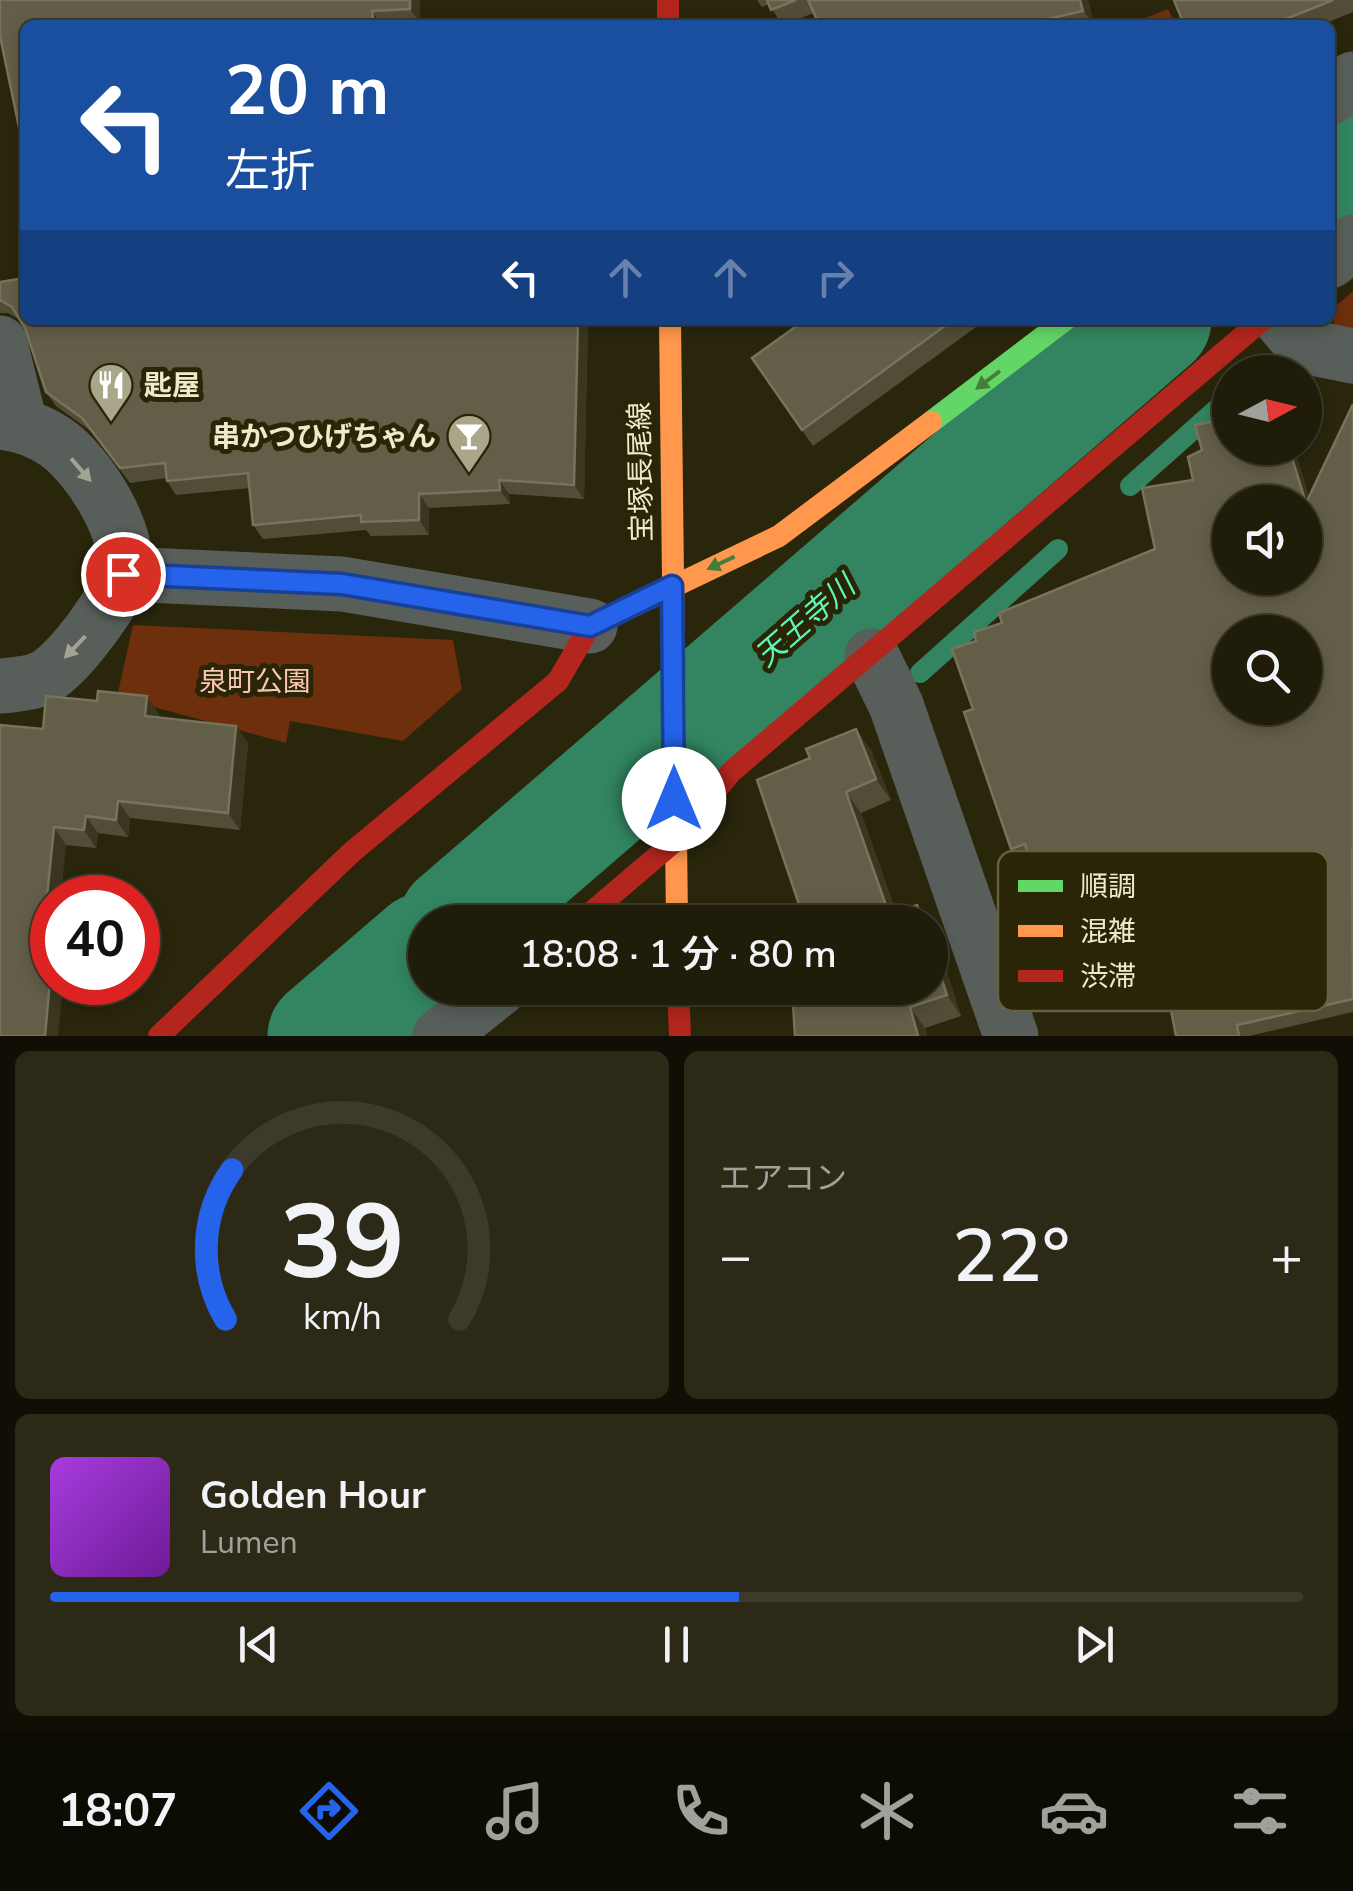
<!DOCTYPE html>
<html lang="ja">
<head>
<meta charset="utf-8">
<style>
	:root { --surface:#1f1c09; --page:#2c2917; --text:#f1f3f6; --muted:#a1a19c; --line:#3c3a2a; --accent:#2563eb }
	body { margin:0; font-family:"Nunito Sans","Noto Sans JP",sans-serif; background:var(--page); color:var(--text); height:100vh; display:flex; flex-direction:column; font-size:38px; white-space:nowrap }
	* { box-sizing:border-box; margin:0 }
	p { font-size:32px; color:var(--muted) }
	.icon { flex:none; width:55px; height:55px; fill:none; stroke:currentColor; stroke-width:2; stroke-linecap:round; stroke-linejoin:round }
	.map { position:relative; height:1036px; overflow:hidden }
	.panel { display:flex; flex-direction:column; gap:15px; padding:15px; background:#110f05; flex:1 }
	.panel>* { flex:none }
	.top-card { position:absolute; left:20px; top:20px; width:1315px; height:305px; border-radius:15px; box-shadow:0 5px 15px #0003,0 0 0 2px var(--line); background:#1a4fa0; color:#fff; overflow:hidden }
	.needle { width:65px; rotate:83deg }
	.buttons { position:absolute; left:1212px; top:355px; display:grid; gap:20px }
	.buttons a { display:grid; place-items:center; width:110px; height:110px; border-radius:50%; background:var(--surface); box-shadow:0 5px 15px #0003,0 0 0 2px var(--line); font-size:50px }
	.speed { position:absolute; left:30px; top:875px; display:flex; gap:20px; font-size:50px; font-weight:700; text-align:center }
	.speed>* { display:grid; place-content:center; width:130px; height:130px; border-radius:50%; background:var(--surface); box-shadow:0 5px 15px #0003,0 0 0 2px var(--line); line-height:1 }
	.speed .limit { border:15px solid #d22; background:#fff; color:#111 }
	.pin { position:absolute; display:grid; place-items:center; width:85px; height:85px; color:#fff; margin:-42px; border:5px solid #fff; border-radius:50%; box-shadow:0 2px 10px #0007 }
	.me { position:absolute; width:110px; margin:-55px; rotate:0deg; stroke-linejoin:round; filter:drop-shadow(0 0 8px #0008) }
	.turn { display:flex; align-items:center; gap:35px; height:210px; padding:0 40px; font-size:45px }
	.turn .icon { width:130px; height:130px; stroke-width:2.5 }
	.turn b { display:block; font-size:70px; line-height:85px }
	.lanes { display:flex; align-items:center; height:95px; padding:0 40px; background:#0003; justify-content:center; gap:50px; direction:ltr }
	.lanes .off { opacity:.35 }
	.big { font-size:75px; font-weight:600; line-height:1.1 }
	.panel .card { flex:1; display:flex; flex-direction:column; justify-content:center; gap:15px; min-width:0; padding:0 35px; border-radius:15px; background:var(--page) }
	.panel .dial { align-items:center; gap:0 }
	.dial svg { height:260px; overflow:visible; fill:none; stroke:var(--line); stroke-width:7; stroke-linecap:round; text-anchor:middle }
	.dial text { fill:var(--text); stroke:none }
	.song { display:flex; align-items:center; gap:30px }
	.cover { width:120px; height:120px; border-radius:15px; background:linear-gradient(135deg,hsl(280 70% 55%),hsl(280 70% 35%)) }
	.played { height:10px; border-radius:5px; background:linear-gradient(90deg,var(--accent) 55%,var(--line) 55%) }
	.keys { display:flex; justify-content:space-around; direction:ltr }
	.heat { display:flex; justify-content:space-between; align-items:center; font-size:55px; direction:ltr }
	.panel .tiles { flex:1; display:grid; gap:15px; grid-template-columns:1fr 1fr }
	.card:last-child { grid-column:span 2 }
	.trip { position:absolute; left:408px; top:905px; width:540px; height:100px; border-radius:50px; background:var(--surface); box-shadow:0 5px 15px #0003,0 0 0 2px var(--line); font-weight:600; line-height:100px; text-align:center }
	.tab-bar { display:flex; height:160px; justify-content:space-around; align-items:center; background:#0c0b04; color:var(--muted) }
	.tab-bar .icon { width:70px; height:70px }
	.tab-bar .active { color:var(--accent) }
	.tab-bar b { font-size:45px; color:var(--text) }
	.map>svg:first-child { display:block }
</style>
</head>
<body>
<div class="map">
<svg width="1353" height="1036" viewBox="0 0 1353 1036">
	<rect width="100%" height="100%" fill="#29260c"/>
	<!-- green -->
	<g fill="#6e2f0d">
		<polygon points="1168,9 1176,25 1127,25"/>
		<polygon points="1353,291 1353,338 1339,336 1330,311"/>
		<polygon points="133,625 453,640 462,689 403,741 290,721 286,743 117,697"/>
	</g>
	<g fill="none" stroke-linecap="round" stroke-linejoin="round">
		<!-- stream -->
		<g stroke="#328560" stroke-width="20">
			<polyline points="1130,486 1230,397"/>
			<polyline points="920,673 1058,549"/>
		</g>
		<!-- river -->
		<g stroke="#328560" stroke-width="115">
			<polyline points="1330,168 1353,148"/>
			<polyline points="456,922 1154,320"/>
			<polyline points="325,1036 425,950"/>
		</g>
		<!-- street -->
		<g stroke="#585e5a" stroke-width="55">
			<polyline points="1330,98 1353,79"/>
			<polyline points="1330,261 1353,242"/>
			<polyline points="1281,320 1303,346 1353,356"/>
			<polyline points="0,343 20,424"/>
			<path d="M0,422C20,424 40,431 57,443C87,464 134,535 123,574C116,600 69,664 45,677C34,683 13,685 0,686"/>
			<polyline points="123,574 342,584 590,626"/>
			<polyline points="872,656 896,705 1011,1036"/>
			<polyline points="440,1036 500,988"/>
		</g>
		<!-- fast -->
		<polyline stroke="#63d668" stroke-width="22" points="931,422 1065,320"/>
		<!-- slow -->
		<g stroke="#ff974d" stroke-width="22">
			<polyline points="670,320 677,922"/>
			<polyline points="610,617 779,536 931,422"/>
		</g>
		<!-- jam -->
		<g stroke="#b3261e" stroke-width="22">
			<polyline points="668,0 668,25"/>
			<polyline points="580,922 675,841 731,772 1262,320"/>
			<polyline points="678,988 680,1036"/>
			<polyline points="159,1036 352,852 558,681 590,626 610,617"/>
		</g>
	</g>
	<!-- wall -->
	<g fill="#524d37">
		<polygon points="420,0 420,23 382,25 25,25"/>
		<polygon points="757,0 1088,0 1094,25 819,25 814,13 782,25 769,4 762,7"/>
		<polygon points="1174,0 1353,0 1353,12 1321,25 1184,25"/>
		<polygon points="0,282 588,320 584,499 509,494 510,504 429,508 429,535 371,536 366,530 263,539 253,525 250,488 176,495 167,481 166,478 130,483 92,432 56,406 46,392 25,328 20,320 8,313 0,313"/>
		<polygon points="805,320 973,320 976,327 813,446 752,358"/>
		<polygon points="1353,404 1353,1012 1249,1036 1176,1036 1159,951 1073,975 1065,963 1053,919 1049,919 1041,908 1028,857 1020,861 1011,849 973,709 976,641 1002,623 1155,549 1193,480 1230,448 1294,448 1309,497"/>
		<polygon points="159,714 158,718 248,743 240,830 130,818 128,837 98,833 96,848 66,845 52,898 52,982 99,982 97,1001 62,998 0,1036 43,729"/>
		<polygon points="871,750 891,800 861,813 896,912 917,905 930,922 805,922 810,758"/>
		<polygon points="932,926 961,1016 925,1028 927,1036 795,1036"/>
	</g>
	<!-- shaded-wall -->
	<g fill="#3a361f">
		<polygon points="410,0 420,0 420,23 410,9"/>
		<polygon points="1080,0 1088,0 1094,25 1083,11"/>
		<polygon points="372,11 382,25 374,25"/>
		<polygon points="578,320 588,320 584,499 574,485"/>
		<polygon points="1289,448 1294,448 1314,515 1306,503"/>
		<polygon points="499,480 509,494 510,504 500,490"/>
		<polygon points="419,494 429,508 429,535 419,520"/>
		<polygon points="147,696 159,714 157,733 145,716"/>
		<polygon points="236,726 248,743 240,830 228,813"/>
		<polygon points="856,729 871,750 891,800 876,779"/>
		<polygon points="846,792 861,813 899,922 889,914"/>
		<polygon points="118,801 130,818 128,837 116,820"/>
		<polygon points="86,816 98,833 96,848 84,830"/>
		<polygon points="54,827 66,845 61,898 52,898 52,938 44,926"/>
		<polygon points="917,905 930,922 923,922"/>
		<polygon points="930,923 932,926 961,1016 947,995 930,944"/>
		<polygon points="50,981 62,998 58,1036 45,1036"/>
		<polygon points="85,982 99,982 97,1001 85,984"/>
		<polygon points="910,1007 925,1028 927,1036 918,1036"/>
	</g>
	<!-- building -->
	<g fill="#635e47" stroke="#78745c" stroke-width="2.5" fill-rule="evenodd">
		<polygon points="0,0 410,0 410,9 372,11 374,25 25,25 25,156 0,36"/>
		<polygon points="767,0 796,0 771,10"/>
		<polygon points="808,0 1080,0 1083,11 1021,25 819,25"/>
		<polygon points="1174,0 1333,0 1271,25 1184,25"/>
		<polygon points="25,278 25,320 578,320 574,485 499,480 500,490 419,494 419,520 361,522 361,515 253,525 248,473 167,481 165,463 120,468 82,418 46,392 25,328 12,307 0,300 0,282"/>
		<polygon points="805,320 953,320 802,430 752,358"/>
		<path d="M1353,404V850H1352L1353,999L1237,1025L1239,1036H1176L1157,937L1065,963L1049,906L1041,908L1025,844L1011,849L964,712L973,709L952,649L976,641L974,632L1002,623L999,613L1155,549L1142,488L1193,480L1188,457L1202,450L1195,425L1230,418V448H1289L1306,503ZM1230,502H1305V578H1230ZM1230,632H1305V708H1230Z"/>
		<polygon points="98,691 147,696 145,716 236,726 228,813 118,801 116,820 86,816 84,830 54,827 44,926 52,927 52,981 50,981 45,1036 0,1036 0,725 43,729 46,696 97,701"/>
		<polygon points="856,729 876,779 846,792 889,914 917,905 923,922 805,922 757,780 810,758 806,749"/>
		<polygon points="930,944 947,995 910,1007 918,1036 795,1036 792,988 930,988"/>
	</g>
	<!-- one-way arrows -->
	<defs><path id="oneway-solid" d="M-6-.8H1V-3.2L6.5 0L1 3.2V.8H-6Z" transform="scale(2.5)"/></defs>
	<g fill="#467e37">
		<use href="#oneway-solid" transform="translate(988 380) rotate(143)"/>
		<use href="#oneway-solid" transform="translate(721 563) rotate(155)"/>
	</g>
	<g fill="#a3a493">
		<use href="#oneway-solid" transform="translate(81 470) rotate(49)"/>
		<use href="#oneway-solid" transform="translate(75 647) rotate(134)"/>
	</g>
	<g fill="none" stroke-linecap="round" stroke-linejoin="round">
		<defs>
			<polyline id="route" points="123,574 342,584 590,626 672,586 674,799"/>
		</defs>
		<!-- route casing -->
		<use href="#route" stroke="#184099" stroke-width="25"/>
		<!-- route -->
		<use href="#route" stroke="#2563eb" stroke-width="18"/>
	</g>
	<!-- icons -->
	<defs>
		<symbol id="restaurant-pin" viewBox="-11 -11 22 30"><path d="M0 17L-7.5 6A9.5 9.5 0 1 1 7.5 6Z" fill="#a9a689" stroke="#2a2506"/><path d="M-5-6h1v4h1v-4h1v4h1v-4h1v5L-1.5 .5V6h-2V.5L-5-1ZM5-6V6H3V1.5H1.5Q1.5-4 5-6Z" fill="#fff"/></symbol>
		<symbol id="bar-pin" viewBox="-11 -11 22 30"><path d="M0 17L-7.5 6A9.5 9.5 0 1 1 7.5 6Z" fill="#a9a689" stroke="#2a2506"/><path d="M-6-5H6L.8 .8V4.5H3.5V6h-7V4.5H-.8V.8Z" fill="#fff"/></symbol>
	</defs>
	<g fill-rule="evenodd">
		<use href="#restaurant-pin" x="86" y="360" width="50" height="68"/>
		<use href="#bar-pin" x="444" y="411" width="50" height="68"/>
	</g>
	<g text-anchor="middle" stroke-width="10" stroke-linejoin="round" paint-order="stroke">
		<!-- poi labels -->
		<g font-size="28" font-weight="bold" fill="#eeebcc" stroke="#2a2506" text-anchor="start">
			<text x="144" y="395">匙屋</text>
			<text x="436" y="446" text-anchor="end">串かつひげちゃん</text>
		</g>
		<!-- street labels -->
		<g font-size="28" fill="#eeebcc" stroke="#2a2506">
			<text transform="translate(640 472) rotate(-91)" y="10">宝塚長尾線</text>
		</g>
		<!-- park labels -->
		<g font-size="28" fill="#f9c6b3" stroke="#2a2506">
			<text x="255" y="691">泉町公園</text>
		</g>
		<!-- water labels -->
		<g font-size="30" font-style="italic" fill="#5af7b6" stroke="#2a2506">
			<text transform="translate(805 621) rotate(-41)" y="10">天王寺川</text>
		</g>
	</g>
	<!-- legend -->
	<rect x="998" y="851" width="330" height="160" rx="15" fill="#2a2506" stroke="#656041" stroke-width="2.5"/>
	<rect x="1018" y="880" width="45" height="12" fill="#63d668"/>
	<rect x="1018" y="925" width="45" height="12" fill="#ff974d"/>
	<rect x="1018" y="970" width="45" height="12" fill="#b3261e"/>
	<g font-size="28" fill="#eeebcc">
		<text x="1080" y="896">順調</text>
		<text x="1080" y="941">混雑</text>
		<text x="1080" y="986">渋滞</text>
	</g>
</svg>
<div class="buttons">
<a><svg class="needle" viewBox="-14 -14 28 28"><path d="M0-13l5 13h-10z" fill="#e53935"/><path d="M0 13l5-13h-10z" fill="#a1a19c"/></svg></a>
<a><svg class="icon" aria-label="sound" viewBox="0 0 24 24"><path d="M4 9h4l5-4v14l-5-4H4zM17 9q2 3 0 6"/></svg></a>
<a><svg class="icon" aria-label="search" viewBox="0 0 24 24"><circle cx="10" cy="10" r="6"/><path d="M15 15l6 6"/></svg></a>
</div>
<div class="speed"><div class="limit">40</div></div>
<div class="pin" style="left:123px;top:574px;background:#d93025"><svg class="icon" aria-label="arrive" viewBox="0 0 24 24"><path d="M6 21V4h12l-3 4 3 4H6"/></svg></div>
<svg class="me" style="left:674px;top:799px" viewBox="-20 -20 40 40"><circle r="19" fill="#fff"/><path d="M0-13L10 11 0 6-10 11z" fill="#2563eb"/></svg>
<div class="trip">18:08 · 1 分 · 80 m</div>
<div class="top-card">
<div class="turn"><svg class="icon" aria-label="left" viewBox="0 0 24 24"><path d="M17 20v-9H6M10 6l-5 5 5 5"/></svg><div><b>20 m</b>左折</div></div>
<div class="lanes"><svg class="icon" aria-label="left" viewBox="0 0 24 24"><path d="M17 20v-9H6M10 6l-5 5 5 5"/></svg><svg class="icon off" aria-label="ahead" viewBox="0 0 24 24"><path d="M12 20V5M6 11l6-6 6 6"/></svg><svg class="icon off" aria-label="ahead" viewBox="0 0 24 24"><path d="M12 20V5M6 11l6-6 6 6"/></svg><svg class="icon off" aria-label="right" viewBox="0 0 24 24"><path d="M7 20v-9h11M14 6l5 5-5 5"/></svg></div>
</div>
</div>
<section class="panel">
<div class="tiles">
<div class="card dial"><svg viewBox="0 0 100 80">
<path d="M14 69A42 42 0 1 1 86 69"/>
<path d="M14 69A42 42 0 0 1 16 23" stroke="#2563eb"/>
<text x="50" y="56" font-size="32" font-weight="700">39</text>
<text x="50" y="72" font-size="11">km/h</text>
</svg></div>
<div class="card"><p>エアコン</p>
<div class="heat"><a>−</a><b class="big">22°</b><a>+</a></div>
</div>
<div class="card">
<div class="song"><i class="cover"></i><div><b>Golden Hour</b><p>Lumen</p></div></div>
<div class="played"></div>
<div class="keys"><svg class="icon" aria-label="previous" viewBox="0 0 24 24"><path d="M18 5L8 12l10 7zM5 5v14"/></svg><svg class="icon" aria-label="pause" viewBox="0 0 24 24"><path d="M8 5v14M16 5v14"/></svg><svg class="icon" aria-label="next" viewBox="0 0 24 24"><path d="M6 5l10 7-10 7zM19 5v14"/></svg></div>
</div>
</div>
</section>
<nav class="tab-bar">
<b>18:07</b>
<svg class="icon active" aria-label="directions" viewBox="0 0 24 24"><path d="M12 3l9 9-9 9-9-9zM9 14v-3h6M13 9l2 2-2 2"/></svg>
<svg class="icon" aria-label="music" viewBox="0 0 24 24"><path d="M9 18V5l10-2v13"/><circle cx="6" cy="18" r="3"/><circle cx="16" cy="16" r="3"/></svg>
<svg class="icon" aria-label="phone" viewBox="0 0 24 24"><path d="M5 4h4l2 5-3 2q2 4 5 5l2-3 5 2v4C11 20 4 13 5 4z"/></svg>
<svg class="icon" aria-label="climate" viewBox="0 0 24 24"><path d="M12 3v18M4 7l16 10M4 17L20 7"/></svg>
<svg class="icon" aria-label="car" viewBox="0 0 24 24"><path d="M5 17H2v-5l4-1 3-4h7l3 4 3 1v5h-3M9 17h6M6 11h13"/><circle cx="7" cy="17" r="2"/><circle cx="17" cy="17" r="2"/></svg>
<svg class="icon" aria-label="filters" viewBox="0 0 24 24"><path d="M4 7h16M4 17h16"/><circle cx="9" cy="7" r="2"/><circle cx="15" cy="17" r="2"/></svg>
</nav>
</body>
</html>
